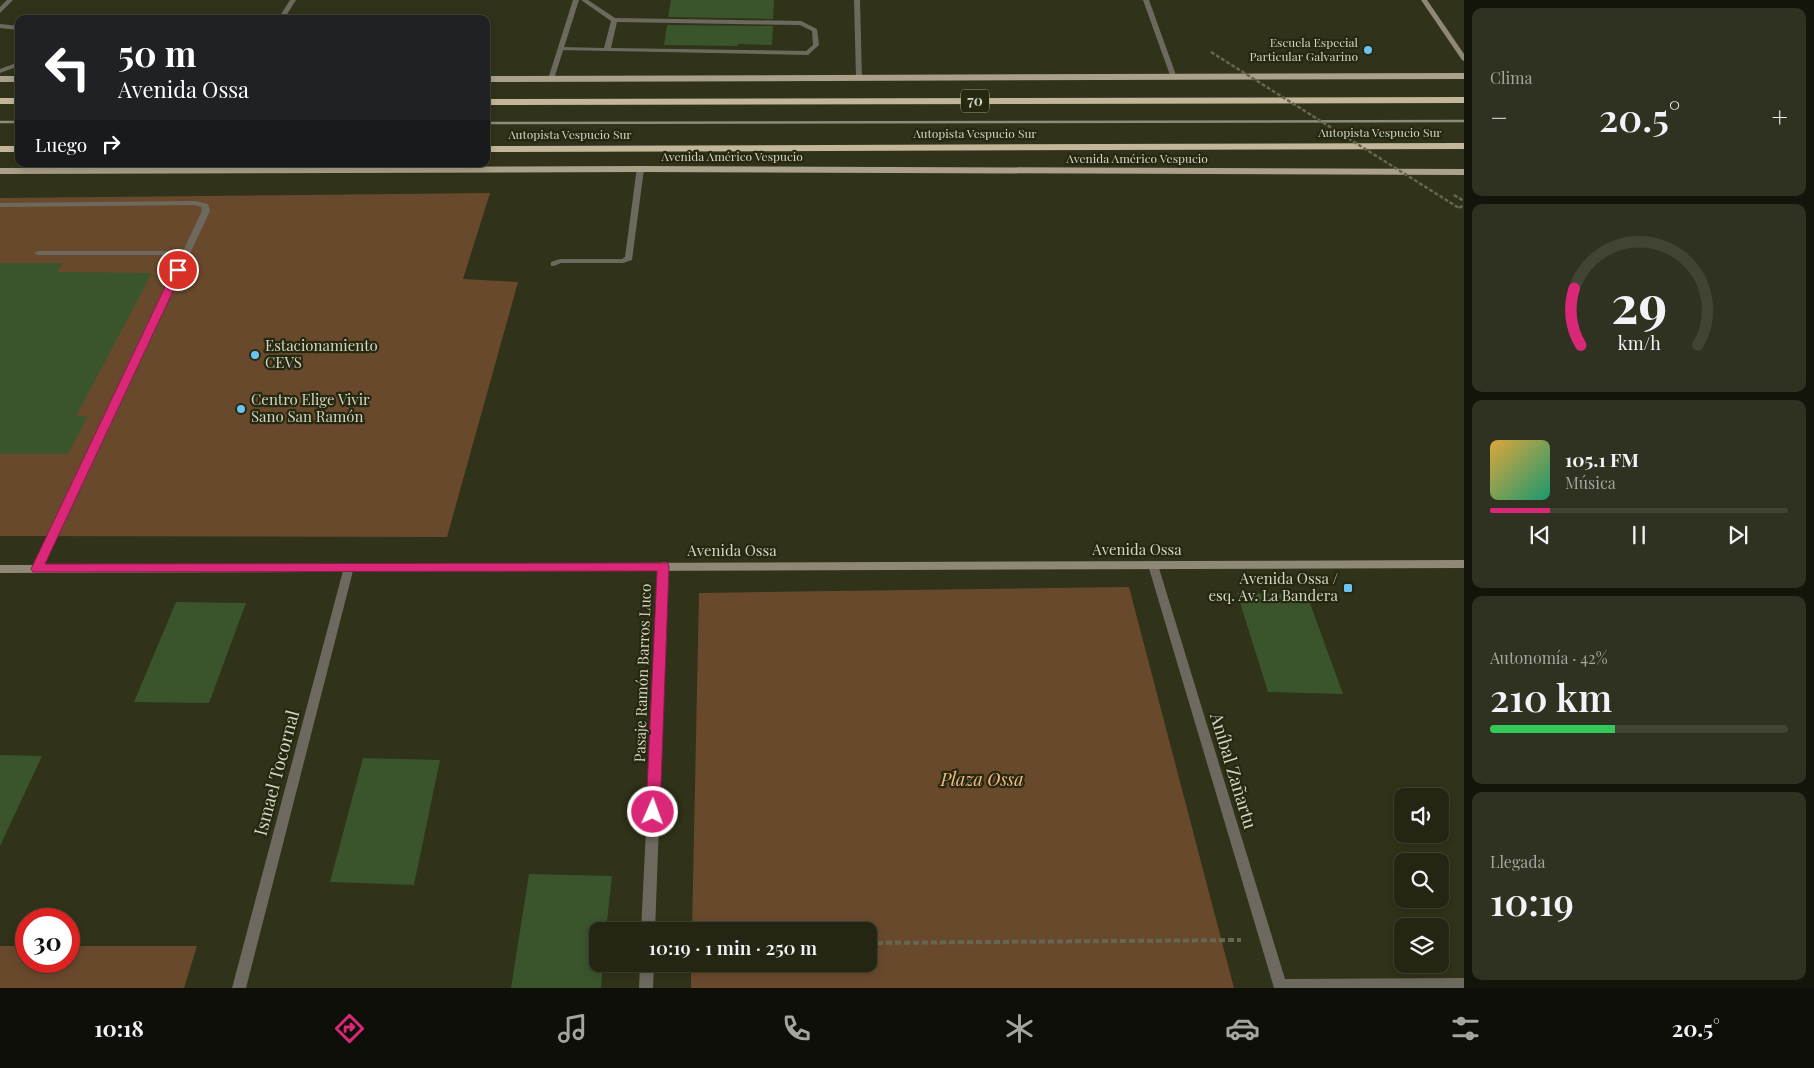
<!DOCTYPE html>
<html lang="es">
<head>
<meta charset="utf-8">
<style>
	:root { --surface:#242613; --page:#303221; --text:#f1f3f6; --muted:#a3a5a0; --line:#414333; --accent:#db2777 }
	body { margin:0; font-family:"Playfair Display",serif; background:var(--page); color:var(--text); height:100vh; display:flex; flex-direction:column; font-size:19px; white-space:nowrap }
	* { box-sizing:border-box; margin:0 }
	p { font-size:16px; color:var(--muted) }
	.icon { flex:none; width:28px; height:28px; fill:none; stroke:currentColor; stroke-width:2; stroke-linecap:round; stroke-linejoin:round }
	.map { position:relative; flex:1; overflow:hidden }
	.drawer { display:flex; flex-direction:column; gap:8px; padding:8px; background:#14150a; width:350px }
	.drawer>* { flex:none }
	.top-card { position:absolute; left:15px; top:15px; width:475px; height:152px; border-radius:10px; box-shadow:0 2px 8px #0003,0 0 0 1px var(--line); background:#202124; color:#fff; overflow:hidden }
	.fabs { position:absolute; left:1394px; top:788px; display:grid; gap:10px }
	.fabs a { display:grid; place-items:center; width:55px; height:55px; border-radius:10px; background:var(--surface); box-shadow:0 2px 8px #0003,0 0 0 1px var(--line); font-size:25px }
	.speed { position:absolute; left:15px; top:908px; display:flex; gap:10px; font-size:25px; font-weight:700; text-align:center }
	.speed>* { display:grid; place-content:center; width:65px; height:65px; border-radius:50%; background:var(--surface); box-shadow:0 2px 8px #0003,0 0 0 1px var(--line); line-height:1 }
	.speed .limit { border:8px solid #d22; background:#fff; color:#111 }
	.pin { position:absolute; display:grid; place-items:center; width:42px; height:42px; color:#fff; margin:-21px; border:2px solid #fff; border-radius:50%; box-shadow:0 1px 5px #0007 }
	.me { position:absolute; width:55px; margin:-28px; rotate:2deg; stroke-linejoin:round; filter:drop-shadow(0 0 4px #0008) }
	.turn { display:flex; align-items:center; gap:18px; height:105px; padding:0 20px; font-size:22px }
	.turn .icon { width:65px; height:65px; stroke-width:2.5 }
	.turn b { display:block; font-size:35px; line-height:42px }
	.then { display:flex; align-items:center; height:48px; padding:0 20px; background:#0003; gap:10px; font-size:19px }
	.big { font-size:38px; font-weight:600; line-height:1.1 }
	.drawer .card { flex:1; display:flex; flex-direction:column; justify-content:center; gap:8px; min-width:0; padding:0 18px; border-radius:10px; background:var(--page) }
	.drawer .dial { align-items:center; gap:0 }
	.dial svg { height:130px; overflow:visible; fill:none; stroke:var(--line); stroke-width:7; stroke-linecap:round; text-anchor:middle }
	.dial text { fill:var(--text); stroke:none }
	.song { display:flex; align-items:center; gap:15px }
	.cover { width:60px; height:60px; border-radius:8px; background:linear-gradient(135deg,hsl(40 70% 55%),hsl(160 70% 35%)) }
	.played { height:5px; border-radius:2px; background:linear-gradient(90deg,var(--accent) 20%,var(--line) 20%) }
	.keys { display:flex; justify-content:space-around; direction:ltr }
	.heat { display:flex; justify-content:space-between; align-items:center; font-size:28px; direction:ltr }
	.charge { height:8px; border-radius:4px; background:linear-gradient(90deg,#34c759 42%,var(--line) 0) }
	.trip { position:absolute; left:589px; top:922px; width:288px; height:50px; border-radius:10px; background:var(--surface); box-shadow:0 2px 8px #0003,0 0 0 1px var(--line); font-weight:600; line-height:50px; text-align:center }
	.dock { display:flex; height:80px; justify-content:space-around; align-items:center; background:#0e0f08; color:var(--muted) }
	.dock .icon { width:35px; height:35px }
	.dock .on { color:var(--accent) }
	.dock b { font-size:22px; color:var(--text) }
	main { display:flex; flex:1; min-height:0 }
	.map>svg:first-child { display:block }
</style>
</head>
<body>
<main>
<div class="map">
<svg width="1464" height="988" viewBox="0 0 1464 988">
	<rect width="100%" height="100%" fill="#303219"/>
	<!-- green -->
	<g fill="#69492c">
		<polygon points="490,193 463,279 518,282 447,537 0,536 0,198"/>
		<polygon points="1129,587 1234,988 691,988 691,964 868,964 868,931 692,931 699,593"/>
		<polygon points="0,946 26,946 26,961 69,961 69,946 197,946 184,988 0,988"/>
	</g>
	<!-- building -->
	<g fill="#3a542c">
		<polygon points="671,0 774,0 773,19 668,17"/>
		<polygon points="667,25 773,26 772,45 738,44 738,46 664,45"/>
		<polygon points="0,263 63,263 57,272 152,273 76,416 88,416 68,454 0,454"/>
		<polygon points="1237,593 1307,595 1343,694 1268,692"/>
		<polygon points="176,602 246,603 209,703 134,702"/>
		<polygon points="0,755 42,756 0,846"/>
		<polygon points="363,758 440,760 414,885 330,882"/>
		<polygon points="529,874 612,876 606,931 598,931 598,964 603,964 601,988 511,988"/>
	</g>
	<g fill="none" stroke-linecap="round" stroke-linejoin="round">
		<!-- path-far1 -->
		<g stroke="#656751" stroke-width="2.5" stroke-dasharray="4 2" stroke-linecap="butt">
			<polyline points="1454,195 1464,201"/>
			<polyline points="1459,208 1464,205"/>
		</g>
		<!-- path -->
		<polyline stroke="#656751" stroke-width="4" stroke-dasharray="6 3" stroke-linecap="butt" points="868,943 1241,940"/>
		<!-- lane -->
		<g fill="#6e695e" fill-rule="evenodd">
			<path d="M581,0H588L615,18L801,21L817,29L819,45L808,55L558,50V48L560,47L604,48L611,21ZM617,22L800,25L812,31L813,45L806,51L611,48Z"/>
			<polygon points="0,24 19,26 19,30 0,28"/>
			<polygon points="19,62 19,66 0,73 0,69"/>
			<polygon points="637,167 640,167 644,169 632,260 623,263 561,263 554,266 551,266 551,262 560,259 622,259 625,257"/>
			<polygon points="196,201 208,204 210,211 42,569 41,572 33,572 32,569 181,255 38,255 34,253 38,251 183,251 202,211 201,207 195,205 0,207 0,203"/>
		</g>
		<!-- street -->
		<g fill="#6e695e" fill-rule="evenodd">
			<polygon points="7,0 13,0 0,13 0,7"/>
			<polygon points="290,0 296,0 284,19 278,19"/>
			<polygon points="573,0 579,0 554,79 549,80 548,79"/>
			<polygon points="854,0 860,0 862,78 859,80 856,78"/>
			<polygon points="1143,0 1149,0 1177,78 1176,79 1171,78"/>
			<polygon points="1153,561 1157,562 1158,565 1285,979 1464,978 1464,988 1274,988 1148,565 1149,562"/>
			<polygon points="664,562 668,563 669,566 655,931 641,931 659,566 660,563"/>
			<polygon points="349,563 353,564 354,567 246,988 232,988 344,567 345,564"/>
			<polygon points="640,964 654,964 653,988 639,988"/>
		</g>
		<!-- secondary -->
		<g fill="#908877" fill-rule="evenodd">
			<polygon points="1421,0 1427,0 1464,54 1464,61 1462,60"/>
			<polygon points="1464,560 1464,568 0,573 0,565"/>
		</g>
		<!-- primary -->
		<g fill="#aba18a" fill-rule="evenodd">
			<polygon points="1464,73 1464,79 486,82 486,76"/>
			<rect x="0" y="76" width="19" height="6"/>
			<polygon points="640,166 1464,169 1464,175 640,172 0,174 0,168"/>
		</g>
		<!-- highway -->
		<g fill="#c3b79b" fill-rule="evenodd">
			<polygon points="1464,97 1464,103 486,105 486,99"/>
			<rect x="0" y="98" width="19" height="6"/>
			<polygon points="1464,143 1464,149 486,152 486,146"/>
			<rect x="0" y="146" width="19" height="6"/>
		</g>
		<!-- rail -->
		<g stroke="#8b8d7a" stroke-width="2.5">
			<polyline points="0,122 19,122"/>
			<polyline points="486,123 1464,121"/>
		</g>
		<!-- path-bridge -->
		<polyline stroke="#656751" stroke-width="2.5" stroke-dasharray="4 2" stroke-linecap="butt" points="1211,52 1459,208"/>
	</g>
	<!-- route -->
	<polygon fill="#db2777" stroke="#8e194d" points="178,267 183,270 45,564 668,563 669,566 660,812 658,817 653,819 648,817 646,812 657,571 33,572 31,569 173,270"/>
	<!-- markers -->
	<g fill="#6ac3f1" stroke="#26280f" stroke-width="2">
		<circle cx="1368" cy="50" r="5"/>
		<circle cx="255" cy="355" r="5"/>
		<circle cx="241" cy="409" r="5"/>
		<rect x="1343" y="583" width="10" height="10" rx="2.5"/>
	</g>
	<g text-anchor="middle" stroke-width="4.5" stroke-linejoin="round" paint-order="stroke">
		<!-- far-poi labels -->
		<g font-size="12" fill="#d3d5c6" stroke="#26280f" text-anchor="end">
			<text x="1358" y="47">Escuela Especial<tspan x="1358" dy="14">Particular Galvarino</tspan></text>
		</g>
		<!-- far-street labels -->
		<g font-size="12" fill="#d3d5c6" stroke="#26280f">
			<text x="1380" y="137">Autopista Vespucio Sur</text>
			<text x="975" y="138">Autopista Vespucio Sur</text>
			<text x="570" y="139">Autopista Vespucio Sur</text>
			<text x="732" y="161">Avenida Américo Vespucio</text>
			<text x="1137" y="163">Avenida Américo Vespucio</text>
		</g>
		<!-- shield labels -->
		<rect fill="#26280f" stroke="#9fa18f" stroke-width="1" x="961" y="89.5" width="28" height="23" rx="4"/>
		<g font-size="14" font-weight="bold" fill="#d3d5c6">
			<text x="975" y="106">70</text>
		</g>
		<!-- poi labels -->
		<g font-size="15" fill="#d3d5c6" stroke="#26280f" text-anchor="start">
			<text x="265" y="351">Estacionamiento<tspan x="265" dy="17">CEVS</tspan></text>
			<text x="251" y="405">Centro Elige Vivir<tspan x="251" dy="17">Sano San Ramón</tspan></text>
			<text x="1338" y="584" text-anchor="end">Avenida Ossa /<tspan x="1338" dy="17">esq. Av. La Bandera</tspan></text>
		</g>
		<!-- street labels -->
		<g font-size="15" fill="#d3d5c6" stroke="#26280f">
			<text x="1137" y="555">Avenida Ossa</text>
			<text x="732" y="556">Avenida Ossa</text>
			<text transform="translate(643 673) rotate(-88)" y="5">Pasaje Ramón Barros Luco</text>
		</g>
		<!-- near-street labels -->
		<g font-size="18" fill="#d3d5c6" stroke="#26280f">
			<text transform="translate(1233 771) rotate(73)" y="6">Aníbal Zañartu</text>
			<text transform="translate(277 773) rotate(-75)" y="6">Ismael Tocornal</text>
		</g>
		<!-- near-park labels -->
		<g font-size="18" font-style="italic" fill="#f6b881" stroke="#26280f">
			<text x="982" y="786">Plaza Ossa</text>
		</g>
	</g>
</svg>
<div class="fabs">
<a><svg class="icon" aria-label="sound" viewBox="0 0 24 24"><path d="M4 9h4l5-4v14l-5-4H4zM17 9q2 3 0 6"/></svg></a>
<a><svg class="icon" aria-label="search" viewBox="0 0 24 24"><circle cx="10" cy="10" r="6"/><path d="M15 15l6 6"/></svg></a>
<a><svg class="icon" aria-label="layers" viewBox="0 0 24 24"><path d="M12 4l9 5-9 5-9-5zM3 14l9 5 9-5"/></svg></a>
</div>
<div class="speed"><div class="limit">30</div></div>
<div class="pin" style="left:178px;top:270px;background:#d93025"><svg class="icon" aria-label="arrive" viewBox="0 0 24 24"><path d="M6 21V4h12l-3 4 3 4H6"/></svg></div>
<svg class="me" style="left:653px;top:812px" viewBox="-20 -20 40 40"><circle r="17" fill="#db2777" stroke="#fff" stroke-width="3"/><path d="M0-11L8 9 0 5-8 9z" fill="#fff"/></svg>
<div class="trip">10:19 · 1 min · 250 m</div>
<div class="top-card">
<div class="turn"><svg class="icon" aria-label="left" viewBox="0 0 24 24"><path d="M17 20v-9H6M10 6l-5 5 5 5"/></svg><div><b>50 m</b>Avenida Ossa</div></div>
<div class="then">Luego<svg class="icon" aria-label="right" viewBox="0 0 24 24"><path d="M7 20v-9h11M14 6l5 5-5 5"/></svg></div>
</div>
</div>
<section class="drawer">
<div class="card"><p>Clima</p>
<div class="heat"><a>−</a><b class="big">20.5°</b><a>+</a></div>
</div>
<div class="card dial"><svg viewBox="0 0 100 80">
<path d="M14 69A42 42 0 1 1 86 69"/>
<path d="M14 69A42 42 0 0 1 10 34" stroke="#db2777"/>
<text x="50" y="56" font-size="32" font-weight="700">29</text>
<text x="50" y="72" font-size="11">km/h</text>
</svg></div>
<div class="card">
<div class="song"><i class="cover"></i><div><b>105.1 FM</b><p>Música</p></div></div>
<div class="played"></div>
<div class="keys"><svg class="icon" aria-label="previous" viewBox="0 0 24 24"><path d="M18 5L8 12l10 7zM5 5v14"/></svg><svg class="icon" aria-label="pause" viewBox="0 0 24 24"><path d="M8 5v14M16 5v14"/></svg><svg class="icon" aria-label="next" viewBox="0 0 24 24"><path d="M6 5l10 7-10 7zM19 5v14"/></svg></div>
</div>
<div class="card"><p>Autonomía · 42%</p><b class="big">210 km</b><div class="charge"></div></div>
<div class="card"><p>Llegada</p><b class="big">10:19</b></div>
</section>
</main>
<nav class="dock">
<b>10:18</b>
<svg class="icon on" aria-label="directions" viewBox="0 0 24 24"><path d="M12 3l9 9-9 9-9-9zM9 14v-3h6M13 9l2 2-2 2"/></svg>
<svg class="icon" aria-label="music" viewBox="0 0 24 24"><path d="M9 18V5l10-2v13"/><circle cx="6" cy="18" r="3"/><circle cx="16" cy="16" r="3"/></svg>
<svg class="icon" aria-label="phone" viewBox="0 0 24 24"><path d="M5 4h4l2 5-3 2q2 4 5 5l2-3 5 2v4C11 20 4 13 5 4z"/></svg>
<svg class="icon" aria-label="climate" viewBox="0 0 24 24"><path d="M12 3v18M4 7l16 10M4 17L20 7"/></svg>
<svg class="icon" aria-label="car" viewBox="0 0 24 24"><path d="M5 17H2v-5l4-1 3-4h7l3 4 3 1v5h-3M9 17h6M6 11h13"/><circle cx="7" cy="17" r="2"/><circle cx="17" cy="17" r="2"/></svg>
<svg class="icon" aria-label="filters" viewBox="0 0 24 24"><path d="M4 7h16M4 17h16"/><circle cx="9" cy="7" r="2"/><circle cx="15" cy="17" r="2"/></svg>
<b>20.5°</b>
</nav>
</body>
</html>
